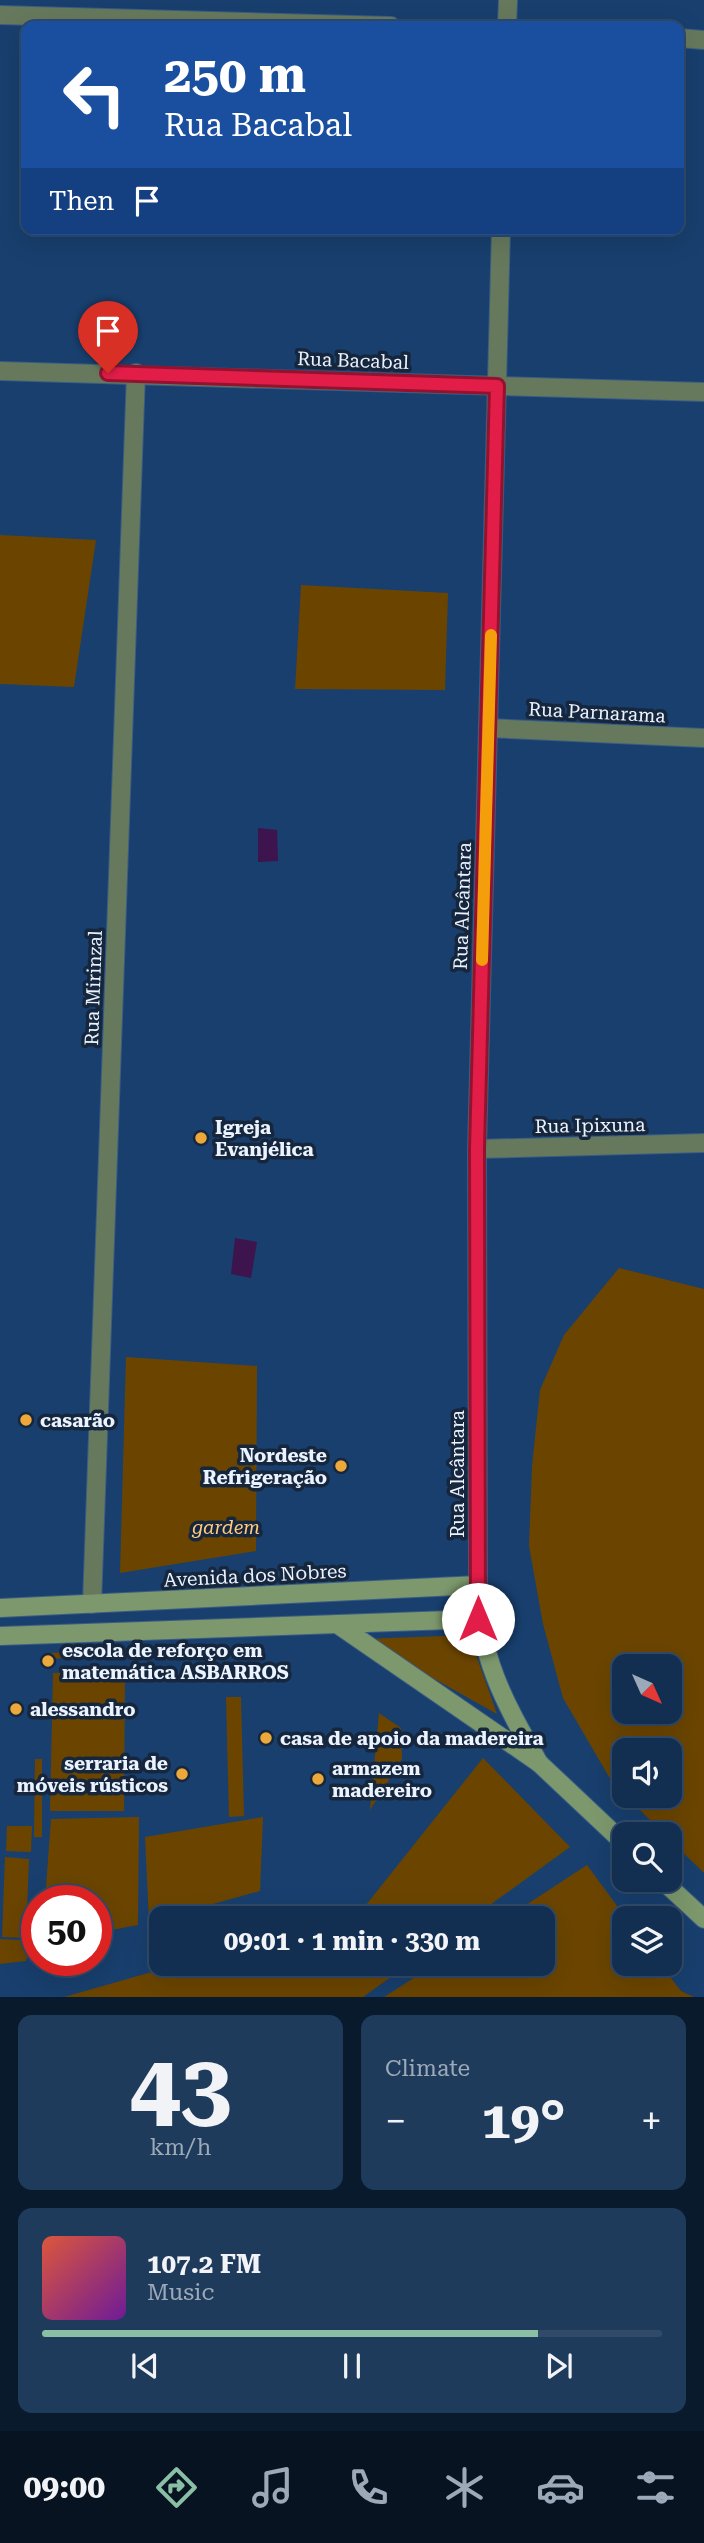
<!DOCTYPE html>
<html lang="en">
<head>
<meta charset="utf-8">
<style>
	:root { --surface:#122f52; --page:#1f3b5c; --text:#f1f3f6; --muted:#9ca9b8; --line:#314a69; --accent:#8abfa5 }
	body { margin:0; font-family:"Roboto Serif",serif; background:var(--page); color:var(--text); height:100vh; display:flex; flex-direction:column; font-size:26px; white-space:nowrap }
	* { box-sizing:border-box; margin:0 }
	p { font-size:23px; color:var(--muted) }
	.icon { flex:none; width:38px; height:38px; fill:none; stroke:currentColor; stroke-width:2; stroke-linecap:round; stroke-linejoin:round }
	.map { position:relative; height:1997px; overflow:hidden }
	.details { display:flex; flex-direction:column; gap:18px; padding:18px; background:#0a1a2d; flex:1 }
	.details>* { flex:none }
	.guide { position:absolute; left:21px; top:21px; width:663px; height:214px; border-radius:14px; box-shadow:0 7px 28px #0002,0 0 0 2px var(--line); background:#1a4fa0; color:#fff; overflow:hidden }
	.needle { width:46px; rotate:135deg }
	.fabs { position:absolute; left:612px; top:1654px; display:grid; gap:14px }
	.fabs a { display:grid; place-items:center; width:70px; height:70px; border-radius:14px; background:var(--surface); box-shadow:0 7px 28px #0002,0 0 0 2px var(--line); font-size:35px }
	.speed { position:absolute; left:21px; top:1885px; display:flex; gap:14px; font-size:35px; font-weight:700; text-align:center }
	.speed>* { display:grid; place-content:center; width:91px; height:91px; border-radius:50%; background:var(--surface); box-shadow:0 7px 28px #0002,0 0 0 2px var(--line); line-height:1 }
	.speed .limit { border:10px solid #d22; background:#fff; color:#111 }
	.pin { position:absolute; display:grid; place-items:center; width:60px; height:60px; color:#fff; margin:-72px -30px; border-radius:50% 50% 50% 0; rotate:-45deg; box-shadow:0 0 7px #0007 }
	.pin .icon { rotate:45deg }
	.me { position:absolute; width:77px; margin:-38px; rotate:0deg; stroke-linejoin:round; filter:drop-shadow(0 0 5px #0008) }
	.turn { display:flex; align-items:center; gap:24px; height:147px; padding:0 28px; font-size:32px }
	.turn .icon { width:91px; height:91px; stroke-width:2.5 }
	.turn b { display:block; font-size:49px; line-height:60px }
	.then { display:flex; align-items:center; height:66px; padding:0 28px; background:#0003; gap:14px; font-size:26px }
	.big { font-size:52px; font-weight:700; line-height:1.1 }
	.details .widget { flex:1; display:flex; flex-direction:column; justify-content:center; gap:10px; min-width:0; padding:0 24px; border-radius:14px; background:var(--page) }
	.details .dial { align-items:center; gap:0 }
	.dial b { font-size:91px; line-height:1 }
	.song { display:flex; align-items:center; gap:21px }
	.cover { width:84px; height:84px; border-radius:10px; background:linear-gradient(135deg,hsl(10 70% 55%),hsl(280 70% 35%)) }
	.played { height:7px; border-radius:4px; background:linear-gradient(90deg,var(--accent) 80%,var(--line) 80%) }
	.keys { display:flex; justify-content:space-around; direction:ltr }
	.heat { display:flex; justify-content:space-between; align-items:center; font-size:38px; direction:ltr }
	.details .tiles { flex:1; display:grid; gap:18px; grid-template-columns:1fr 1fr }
	.widget:last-child { grid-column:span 2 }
	.trip { position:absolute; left:149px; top:1906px; width:406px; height:70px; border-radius:14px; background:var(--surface); box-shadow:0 7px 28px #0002,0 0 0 2px var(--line); font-weight:700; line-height:70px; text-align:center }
	.tabs { display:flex; height:112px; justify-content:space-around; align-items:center; background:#071321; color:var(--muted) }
	.tabs .icon { width:49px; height:49px }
	.tabs .current { color:var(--accent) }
	.tabs b { font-size:32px; color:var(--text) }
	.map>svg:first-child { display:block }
</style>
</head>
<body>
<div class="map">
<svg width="704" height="1997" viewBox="0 0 704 1997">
	<rect width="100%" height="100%" fill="#183f6e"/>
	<!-- green -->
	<g fill="#6b4500" fill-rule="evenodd">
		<polygon points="0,535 96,540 74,687 0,684"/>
		<polygon points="301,585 448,593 445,690 295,689"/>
		<path d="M619,1268L704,1289V1873L670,1840V1834H664L626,1796H670V1750H625V1794L612,1782L563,1698L543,1624L529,1546L532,1466L540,1390L564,1335ZM625,1666H670V1712H625Z"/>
		<polygon points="126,1357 257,1366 256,1551 120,1573"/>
		<polygon points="469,1635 497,1714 363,1639"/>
		<polygon points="191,1647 191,1650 49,1659 48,1653"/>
		<polygon points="125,1670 124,1811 50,1811 53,1673"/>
		<polygon points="226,1697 241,1697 244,1816 229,1817"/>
		<polygon points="379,1713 401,1728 402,1759 370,1810"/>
		<polygon points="483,1758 570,1847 472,1918 348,1918 358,1915"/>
		<polygon points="35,1759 42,1759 42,1837 34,1837"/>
		<polygon points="139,1817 138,1925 96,1933 96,1900 45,1900 51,1819"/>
		<polygon points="263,1817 260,1891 149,1922 145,1837"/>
		<polygon points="7,1826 32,1826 31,1852 6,1851"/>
		<polygon points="5,1857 29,1859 26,1938 2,1937"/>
		<polygon points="587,1865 626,1918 625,1964 660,1964 681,1991 694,1997 384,1997 436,1964 542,1964 542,1918 506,1918"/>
		<polygon points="0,1939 21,1940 22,1947 29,1947 26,1961 0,1964"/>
		<polygon points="180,1964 409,1964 363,1997 64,1997"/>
	</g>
	<!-- water -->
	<g fill="#3d144d">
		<polygon points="258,828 277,830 278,861 258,862"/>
		<polygon points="235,1238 257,1242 251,1278 231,1274"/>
	</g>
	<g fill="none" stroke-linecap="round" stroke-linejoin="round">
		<defs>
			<g id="minor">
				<polyline points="0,15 391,26"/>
				<polyline points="507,26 508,0"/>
				<polyline points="679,38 704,40"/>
				<polyline points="0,371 704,392"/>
				<polyline points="488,728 704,738"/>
				<polyline points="477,1149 704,1143"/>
				<polyline points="478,1585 477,1149 501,229"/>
				<polyline points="92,1604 136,373"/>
			</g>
			<g id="secondary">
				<path d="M0,1608L478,1585C478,1656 505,1703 539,1763"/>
				<polyline points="337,1624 539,1763 625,1844"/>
				<polyline points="0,1636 478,1619"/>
				<polyline points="662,1880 704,1919"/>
			</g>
		</defs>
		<!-- minor casing -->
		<use href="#minor" stroke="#3a5c85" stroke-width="20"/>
		<!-- secondary casing -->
		<use href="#secondary" stroke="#3a5c85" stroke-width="20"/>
		<!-- minor -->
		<use href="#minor" stroke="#66795d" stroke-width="18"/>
		<!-- secondary -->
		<use href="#secondary" stroke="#7c986c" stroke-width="18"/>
	</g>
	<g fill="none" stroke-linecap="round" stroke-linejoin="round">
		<defs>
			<polyline id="route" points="108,373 497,386 477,1149 478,1619"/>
		</defs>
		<!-- route casing -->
		<use href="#route" stroke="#92132f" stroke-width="18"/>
		<!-- route -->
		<use href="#route" stroke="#e11d48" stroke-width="12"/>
		<!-- slow -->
		<polyline stroke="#f59e0b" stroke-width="12" points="482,960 491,635"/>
	</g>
	<!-- markers -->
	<g fill="#eda83b" stroke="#16263c" stroke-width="2.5">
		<circle cx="201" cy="1138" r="7"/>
		<circle cx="26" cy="1420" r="7"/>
		<circle cx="341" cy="1466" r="7"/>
		<circle cx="48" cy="1661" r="7"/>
		<circle cx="16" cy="1709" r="7"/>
		<circle cx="266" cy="1738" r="7"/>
		<circle cx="182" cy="1774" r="7"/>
		<circle cx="318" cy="1779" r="7"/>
	</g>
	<g text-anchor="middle" stroke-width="7" stroke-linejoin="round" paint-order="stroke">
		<!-- street labels -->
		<g font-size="19" fill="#eaf3ff" stroke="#16263c">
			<text transform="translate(353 360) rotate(2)" y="7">Rua Bacabal</text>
			<text transform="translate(597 712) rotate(3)" y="7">Rua Parnarama</text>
			<text transform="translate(462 906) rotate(-88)" y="7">Rua Alcântara</text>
			<text transform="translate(93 988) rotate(-88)" y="7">Rua Mirinzal</text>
			<text transform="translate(590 1125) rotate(-1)" y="7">Rua Ipixuna</text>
			<text transform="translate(457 1474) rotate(-90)" y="7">Rua Alcântara</text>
			<text transform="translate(255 1575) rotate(-3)" y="7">Avenida dos Nobres</text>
		</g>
		<!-- poi labels -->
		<g font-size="19" font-weight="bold" fill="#eaf3ff" stroke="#16263c" text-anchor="start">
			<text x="215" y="1134">Igreja<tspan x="215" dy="22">Evanjélica</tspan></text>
			<text x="40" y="1427">casarão</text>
			<text x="327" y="1462" text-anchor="end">Nordeste<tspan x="327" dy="22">Refrigeração</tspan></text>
			<text x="62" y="1657">escola de reforço em<tspan x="62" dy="22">matemática ASBARROS</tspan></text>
			<text x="30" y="1716">alessandro</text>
			<text x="280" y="1745">casa de apoio da madereira</text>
			<text x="168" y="1770" text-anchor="end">serraria de<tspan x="168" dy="22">móveis rústicos</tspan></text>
			<text x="332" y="1775">armazem<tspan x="332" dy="22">madereiro</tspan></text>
		</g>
		<!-- park labels -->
		<g font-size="19" font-style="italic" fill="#ffcb82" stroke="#16263c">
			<text x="226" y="1534">gardem</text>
		</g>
	</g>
</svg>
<div class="fabs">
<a><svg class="needle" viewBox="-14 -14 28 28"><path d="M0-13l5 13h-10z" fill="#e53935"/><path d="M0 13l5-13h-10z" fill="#9ca9b8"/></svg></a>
<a><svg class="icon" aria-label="sound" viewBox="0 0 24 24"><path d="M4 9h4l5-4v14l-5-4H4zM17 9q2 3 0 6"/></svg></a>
<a><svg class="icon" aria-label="search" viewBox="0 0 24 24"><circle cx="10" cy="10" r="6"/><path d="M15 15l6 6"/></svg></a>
<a><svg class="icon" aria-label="layers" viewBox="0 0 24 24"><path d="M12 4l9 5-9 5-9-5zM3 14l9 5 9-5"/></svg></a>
</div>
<div class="speed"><div class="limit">50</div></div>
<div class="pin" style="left:108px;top:373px;background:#d93025"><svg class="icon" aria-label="arrive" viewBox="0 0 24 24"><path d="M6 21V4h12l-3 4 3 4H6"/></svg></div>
<svg class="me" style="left:478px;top:1619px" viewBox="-20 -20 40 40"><circle r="19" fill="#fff"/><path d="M0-13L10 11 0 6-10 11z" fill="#e11d48"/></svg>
<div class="trip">09:01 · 1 min · 330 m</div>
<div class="guide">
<div class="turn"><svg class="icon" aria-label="left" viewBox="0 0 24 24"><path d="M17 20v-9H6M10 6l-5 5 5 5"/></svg><div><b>250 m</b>Rua Bacabal</div></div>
<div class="then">Then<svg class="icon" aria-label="arrive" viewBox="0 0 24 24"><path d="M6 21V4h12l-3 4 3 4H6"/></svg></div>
</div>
</div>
<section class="details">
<div class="tiles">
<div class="widget dial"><b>43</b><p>km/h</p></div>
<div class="widget"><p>Climate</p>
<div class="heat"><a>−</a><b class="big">19°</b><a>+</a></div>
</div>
<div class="widget">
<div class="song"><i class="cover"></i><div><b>107.2 FM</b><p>Music</p></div></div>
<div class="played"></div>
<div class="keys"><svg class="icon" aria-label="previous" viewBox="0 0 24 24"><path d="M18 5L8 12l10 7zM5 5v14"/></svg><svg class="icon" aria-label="pause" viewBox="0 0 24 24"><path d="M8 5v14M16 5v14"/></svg><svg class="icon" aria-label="next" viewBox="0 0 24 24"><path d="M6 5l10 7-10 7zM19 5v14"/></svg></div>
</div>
</div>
</section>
<nav class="tabs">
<b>09:00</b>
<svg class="icon current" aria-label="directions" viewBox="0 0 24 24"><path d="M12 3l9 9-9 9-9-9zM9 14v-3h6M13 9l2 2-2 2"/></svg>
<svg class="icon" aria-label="music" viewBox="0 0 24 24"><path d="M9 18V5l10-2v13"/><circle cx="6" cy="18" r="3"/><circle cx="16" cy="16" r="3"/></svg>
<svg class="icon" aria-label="phone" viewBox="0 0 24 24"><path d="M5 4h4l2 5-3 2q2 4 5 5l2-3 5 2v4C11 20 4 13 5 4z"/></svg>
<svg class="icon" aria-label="climate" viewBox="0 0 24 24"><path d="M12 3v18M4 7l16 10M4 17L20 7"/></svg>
<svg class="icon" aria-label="car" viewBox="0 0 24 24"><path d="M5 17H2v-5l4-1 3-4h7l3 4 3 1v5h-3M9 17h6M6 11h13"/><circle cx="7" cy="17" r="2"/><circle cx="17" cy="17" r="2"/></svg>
<svg class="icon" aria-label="filters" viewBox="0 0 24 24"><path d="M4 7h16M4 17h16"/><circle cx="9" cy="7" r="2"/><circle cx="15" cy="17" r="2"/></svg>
</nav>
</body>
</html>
